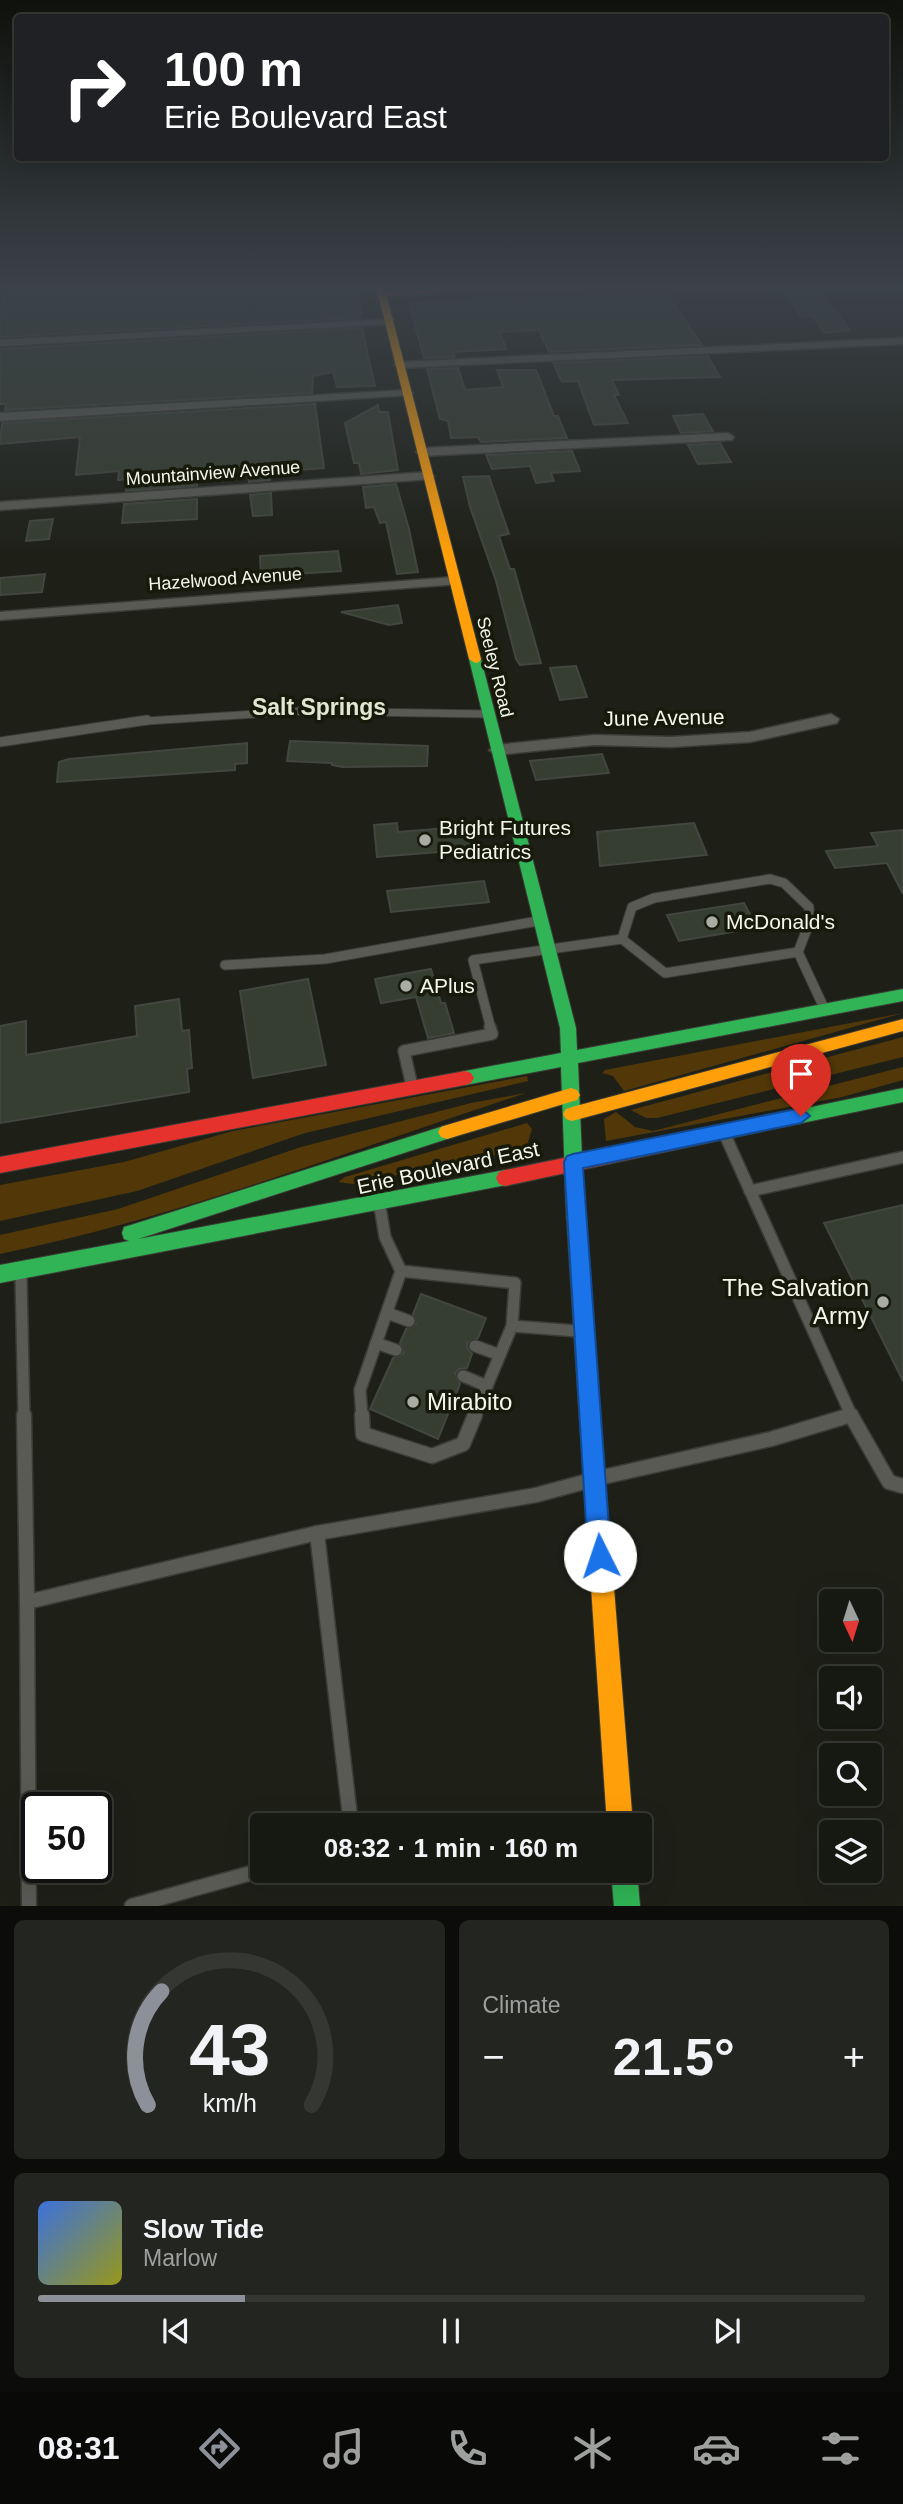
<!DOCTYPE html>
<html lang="en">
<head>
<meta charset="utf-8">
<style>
	:root { --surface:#161812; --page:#232520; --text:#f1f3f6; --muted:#9ea09f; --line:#353732; --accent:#8c9099 }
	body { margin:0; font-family:Helvetica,sans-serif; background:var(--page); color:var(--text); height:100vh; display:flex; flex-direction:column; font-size:26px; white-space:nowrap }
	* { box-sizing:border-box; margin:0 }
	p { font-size:23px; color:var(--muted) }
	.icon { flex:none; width:38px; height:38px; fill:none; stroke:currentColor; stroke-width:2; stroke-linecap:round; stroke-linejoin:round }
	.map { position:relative; height:1906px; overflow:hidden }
	.panel { display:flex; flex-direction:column; gap:14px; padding:14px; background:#0c0d0a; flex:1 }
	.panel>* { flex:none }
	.hud { position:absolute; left:14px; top:14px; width:875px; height:147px; border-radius:7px; box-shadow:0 7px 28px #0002,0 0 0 2px var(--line); background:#202124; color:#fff; overflow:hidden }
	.needle { width:46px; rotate:176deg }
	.tools { position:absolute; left:819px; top:1589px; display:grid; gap:14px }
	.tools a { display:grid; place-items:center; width:63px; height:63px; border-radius:7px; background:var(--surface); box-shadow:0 7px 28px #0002,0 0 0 2px var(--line); font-size:35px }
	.speed { position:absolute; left:21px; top:1792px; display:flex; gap:14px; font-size:35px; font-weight:700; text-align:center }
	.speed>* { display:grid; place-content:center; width:91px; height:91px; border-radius:50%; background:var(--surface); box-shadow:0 7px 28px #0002,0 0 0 2px var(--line); line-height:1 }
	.speed .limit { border:4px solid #111; border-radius:10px; background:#fff; color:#111 }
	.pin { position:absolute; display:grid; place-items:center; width:60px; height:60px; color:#fff; margin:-72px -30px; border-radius:50% 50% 50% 0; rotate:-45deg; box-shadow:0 0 7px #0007 }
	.pin .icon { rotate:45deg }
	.me { position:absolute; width:77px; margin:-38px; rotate:356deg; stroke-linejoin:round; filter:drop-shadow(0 0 5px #0008) }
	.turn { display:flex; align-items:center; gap:24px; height:147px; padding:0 35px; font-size:32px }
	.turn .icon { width:91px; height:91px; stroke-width:2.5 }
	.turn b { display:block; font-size:49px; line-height:60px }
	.big { font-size:52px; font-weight:800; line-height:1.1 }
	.panel .widget { flex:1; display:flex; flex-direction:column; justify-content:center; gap:10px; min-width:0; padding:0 24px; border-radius:10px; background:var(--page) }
	.panel .dial { align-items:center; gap:0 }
	.dial svg { height:182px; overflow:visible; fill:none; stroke:var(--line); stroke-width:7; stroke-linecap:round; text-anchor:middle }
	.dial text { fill:var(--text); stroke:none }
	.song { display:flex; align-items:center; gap:21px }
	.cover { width:84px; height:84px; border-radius:10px; background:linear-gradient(135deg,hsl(220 70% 55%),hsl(60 70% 35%)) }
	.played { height:7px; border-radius:4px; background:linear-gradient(90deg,var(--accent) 25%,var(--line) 25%) }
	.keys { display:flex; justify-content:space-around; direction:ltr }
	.heat { display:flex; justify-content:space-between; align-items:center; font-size:38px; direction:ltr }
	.panel .tiles { flex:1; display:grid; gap:14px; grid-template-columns:1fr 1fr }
	.widget:last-child { grid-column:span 2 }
	.trip { position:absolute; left:250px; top:1813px; width:402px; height:70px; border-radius:7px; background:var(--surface); box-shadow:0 7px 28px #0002,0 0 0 2px var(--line); font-weight:800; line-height:70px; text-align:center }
	.menu { display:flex; height:112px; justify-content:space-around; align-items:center; background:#090a07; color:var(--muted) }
	.menu .icon { width:49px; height:49px }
	.menu .on { color:var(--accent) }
	.menu b { font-size:32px; color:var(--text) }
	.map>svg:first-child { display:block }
</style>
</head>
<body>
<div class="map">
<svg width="903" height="1906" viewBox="0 0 903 1906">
	<rect width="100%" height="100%" fill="#1e2018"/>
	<!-- green -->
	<g fill="#523808">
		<polygon points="903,1013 624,1091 613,1076 602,1073 605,1070"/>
		<polygon points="903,1037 903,1057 657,1118 646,1118 631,1110"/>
		<polygon points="903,1067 903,1080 842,1097 606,1141 604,1119 616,1112 635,1127 653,1131"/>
		<polygon points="527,1076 528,1081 305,1133 137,1191 0,1221 0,1185 124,1162 233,1131"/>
		<path d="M526,1093C354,1149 176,1218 0,1254V1235L118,1209L301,1147L471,1103Z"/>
		<polygon points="527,1123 532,1129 526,1149 353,1184 338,1182 345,1177"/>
	</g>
	<!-- building -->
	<g fill="#363e32" stroke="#43463f" stroke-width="2">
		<polygon points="117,286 357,286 362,313 359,313 360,318 0,337 0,308 6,291"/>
		<polygon points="817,287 850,330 825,333 812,315 800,316 784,288"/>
		<polygon points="666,293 702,345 549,352 539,330 500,332 506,349 453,352 455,357 424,358 409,303"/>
		<polygon points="362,328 375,386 337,387 333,372 313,376 312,393 5,410 6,404 0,404 0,349"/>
		<polygon points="708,356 720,377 612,380 619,395 614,395 628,423 594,425 578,381 562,382 553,363"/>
		<polygon points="458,368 465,390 503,387 497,370 536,370 554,416 558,416 567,438 481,442 478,437 451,438 448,421 440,419 427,369"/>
		<polygon points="315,404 324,468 270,472 270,480 249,482 248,473 241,472 197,474 197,486 126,491 127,479 118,480 119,471 76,475 80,437 0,444 2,423"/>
		<polygon points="378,405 379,412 388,412 398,470 361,474 359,463 354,463 345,423"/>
		<polygon points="703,414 713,431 681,433 673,416"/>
		<polygon points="720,443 731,462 698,464 688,445"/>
		<polygon points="572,451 580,471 551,473 554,481 536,483 530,466 492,469 486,455"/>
		<polygon points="489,476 509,534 499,536 510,569 514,569 541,663 520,665 516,659 496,581 470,507 463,477"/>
		<polygon points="396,484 409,529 418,572 397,574 386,522 380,523 374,507 366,508 363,487"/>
		<polygon points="271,493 272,515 253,516 250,495"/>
		<polygon points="197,499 197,519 122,523 124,504"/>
		<polygon points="53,519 49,539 26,541 30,521"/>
		<polygon points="338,551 341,571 261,576 260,556"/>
		<polygon points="45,574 42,592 0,595 0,578"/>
		<polygon points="398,605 402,623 389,625 341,612"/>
		<polygon points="576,666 587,697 560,700 550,668"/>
		<polygon points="290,741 428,746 427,766 342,767 332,765 332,763 287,761"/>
		<polygon points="247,743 247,763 235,764 235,770 57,782 59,762 69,759"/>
		<polygon points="602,754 609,773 536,780 530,761"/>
		<polygon points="397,823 398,832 472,826 476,849 377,857 374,825"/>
		<polygon points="694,823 707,855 600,866 597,832"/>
		<polygon points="903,830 903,894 887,863 835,868 826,851 878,846 871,833"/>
		<polygon points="484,881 489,902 391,912 387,891"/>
		<polygon points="744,903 757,928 679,941 667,915"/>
		<polygon points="431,969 441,1003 445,1003 454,1033 428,1038 416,997 381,1003 375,979"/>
		<polygon points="308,979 326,1065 253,1078 240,991"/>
		<polygon points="179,999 182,1031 189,1030 192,1068 187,1069 189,1092 0,1123 0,1026 26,1021 26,1055 137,1036 135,1006"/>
		<polygon points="903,1205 903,1381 824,1223"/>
		<polygon points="421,1294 486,1318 478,1338 467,1343 467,1348 472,1354 467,1368 459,1369 455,1373 460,1384 438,1439 370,1409 393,1358 404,1353 400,1343 406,1329 416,1324 413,1314"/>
	</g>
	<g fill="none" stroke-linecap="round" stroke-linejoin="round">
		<defs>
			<polyline id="lane-far3" points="131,722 301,711 487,714"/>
			<g id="lane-far2">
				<polyline points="0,742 147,720"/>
				<polygon points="770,879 784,883 809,907 809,924 798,952 665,973 622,939 632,907 654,898"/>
				<polyline points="798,952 825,1010"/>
				<polyline points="225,965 325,959 538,921"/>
				<polyline points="491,1029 473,960 622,939"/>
			</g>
			<g id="lane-far1">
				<polyline points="412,1086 404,1051 492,1034 490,1027"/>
				<polyline points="725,1135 852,1417"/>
				<polyline points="750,1191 903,1157"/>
				<polyline points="380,1207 385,1237 401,1271 515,1283 512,1326 577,1331"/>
				<polyline points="21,1277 24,1417"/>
				<polyline points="387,1313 409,1321"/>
				<polyline points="376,1343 396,1350"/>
				<polyline points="475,1346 500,1355"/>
				<polyline points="463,1376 487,1386"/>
				<polyline points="362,1417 360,1390 401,1271"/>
				<polyline points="474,1417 512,1326"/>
			</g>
			<g id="lane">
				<polyline points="24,1415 27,1602 317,1533 536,1495 588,1481"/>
				<polyline points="362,1415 363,1434 432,1456 463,1444 475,1415"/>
				<polyline points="852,1417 889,1482 903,1486"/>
				<polyline points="603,1477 771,1439 851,1415"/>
				<polyline points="317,1533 351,1825"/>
				<polyline points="27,1602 29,1906"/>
				<polyline points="132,1906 262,1870"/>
			</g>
			<g id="street">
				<polygon points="393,319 394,321 389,324 0,346 0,340"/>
				<polygon points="903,338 903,344 400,368 394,365 400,362"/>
				<polygon points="407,390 413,393 411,395 0,421 0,413"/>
				<polygon points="728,433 734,437 732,440 422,456 416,452 422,448"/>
				<polygon points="428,472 434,476 432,479 0,510 0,502"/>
				<polygon points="454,577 459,578 459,584 0,620 0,612"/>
				<polygon points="831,714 839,719 837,723 750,742 671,747 594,745 497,755 489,750 497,745 594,735 671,737 750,732"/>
			</g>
			<g id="fast">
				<polygon points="475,655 481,659 576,1028 577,1050 903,989 903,1001 578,1063 584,1206 596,1363 593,1370 586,1373 579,1370 576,1363 566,1206 561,1067 465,1085 459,1083 456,1078 459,1073 465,1071 561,1053 560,1028 469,659"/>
				<polygon points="903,1088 903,1102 725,1139 719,1137 716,1132 719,1127 725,1125"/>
				<polygon points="447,1125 453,1127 456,1132 453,1137 138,1239 505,1170 511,1172 514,1178 511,1184 0,1283 0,1265 129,1241 124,1239 122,1233 124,1227 131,1225"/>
				<polygon points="611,1871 637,1871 640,1906 614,1906"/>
			</g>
			<g id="slow">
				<polygon points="376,286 384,286 481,659 479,662 475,663 469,659"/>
				<polygon points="903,1019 903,1031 572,1121 566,1119 563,1114 566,1109 572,1107"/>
				<polygon points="571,1088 577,1090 580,1095 577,1100 447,1139 441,1137 438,1132 441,1127 447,1125"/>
				<polygon points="586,1353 593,1356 596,1363 633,1825 607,1825 576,1363 579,1356"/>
			</g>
			<g id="jam">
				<polygon points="496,286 546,286 542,288 382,296 378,294 382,292"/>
				<polygon points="465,1071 471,1073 474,1078 471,1083 465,1085 0,1173 0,1157"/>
				<polygon points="725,1125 731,1127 734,1132 731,1137 725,1139 505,1186 499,1184 496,1178 499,1172 505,1170"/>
			</g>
		</defs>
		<!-- lane-far3 casing -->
		<use href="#lane-far3" stroke="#3b3c36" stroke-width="9"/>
		<!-- lane-far2 casing -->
		<use href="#lane-far2" stroke="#3b3c36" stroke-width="11"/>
		<!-- lane-far1 casing -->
		<use href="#lane-far1" stroke="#3b3c36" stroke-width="14"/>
		<!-- lane casing -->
		<use href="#lane" stroke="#3b3c36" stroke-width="17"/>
		<!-- street casing -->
		<use href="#street" stroke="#3b3c36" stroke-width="3"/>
		<!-- fast casing -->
		<use href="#fast" stroke="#3b3c36" stroke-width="2"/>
		<!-- slow casing -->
		<use href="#slow" stroke="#3b3c36" stroke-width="2"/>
		<!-- jam casing -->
		<use href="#jam" stroke="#3b3c36" stroke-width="2"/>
		<!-- lane-far3 -->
		<use href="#lane-far3" stroke="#595a54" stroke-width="7"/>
		<!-- lane-far2 -->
		<use href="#lane-far2" stroke="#595a54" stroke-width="9"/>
		<!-- lane-far1 -->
		<use href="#lane-far1" stroke="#595a54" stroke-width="11"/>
		<!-- lane -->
		<use href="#lane" stroke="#595a54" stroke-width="14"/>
		<!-- street -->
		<use href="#street" fill="#595a54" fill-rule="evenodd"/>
		<!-- fast -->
		<use href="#fast" fill="#30b455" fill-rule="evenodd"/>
		<!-- slow -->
		<use href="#slow" fill="#ff9f0a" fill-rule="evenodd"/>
		<!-- jam -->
		<use href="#jam" fill="#e5322d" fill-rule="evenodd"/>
	</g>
	<!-- sky -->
	<linearGradient id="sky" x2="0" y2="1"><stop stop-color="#10120d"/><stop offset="0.52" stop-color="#3b4248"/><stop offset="1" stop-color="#3b4248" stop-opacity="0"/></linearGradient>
	<rect width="903" height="553" fill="url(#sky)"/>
	<!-- route -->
	<polygon fill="#1a73e8" stroke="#114b97" stroke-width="2" points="801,1108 810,1116 801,1123 583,1168 611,1556 608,1564 600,1567 592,1564 588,1556 564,1162 567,1156 573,1154"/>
	<!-- markers -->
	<g fill="#a9aca2" stroke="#171a0b" stroke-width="2.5">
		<circle cx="425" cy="840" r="7"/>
		<circle cx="712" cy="922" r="7"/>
		<circle cx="406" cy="986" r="7"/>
		<circle cx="883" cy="1302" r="7"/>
		<circle cx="413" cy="1402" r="7"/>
	</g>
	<g text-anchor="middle" stroke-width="7" stroke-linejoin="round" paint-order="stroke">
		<!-- far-street labels -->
		<g font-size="18" fill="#f4f7ec" stroke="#171a0b">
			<text transform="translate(213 473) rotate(-4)" y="6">Mountainview Avenue</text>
			<text transform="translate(225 579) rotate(-4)" y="6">Hazelwood Avenue</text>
			<text transform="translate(495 667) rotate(76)" y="6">Seeley Road</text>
		</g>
		<!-- street labels -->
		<g font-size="21" fill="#f4f7ec" stroke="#171a0b">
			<text transform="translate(664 718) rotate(-1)" y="7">June Avenue</text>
			<text transform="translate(448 1168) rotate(-12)" y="7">Erie Boulevard East</text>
		</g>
		<!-- poi labels -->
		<g font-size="21" fill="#f4f7ec" stroke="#171a0b" text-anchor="start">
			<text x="439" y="835">Bright Futures<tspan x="439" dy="24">Pediatrics</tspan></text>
			<text x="726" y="929">McDonald's</text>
			<text x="420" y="993">APlus</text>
		</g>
		<!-- neighbourhood labels -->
		<g font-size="23" font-weight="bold" fill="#e1e7d2" stroke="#171a0b">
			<text x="319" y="715">Salt Springs</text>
		</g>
		<!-- near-poi labels -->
		<g font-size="24" fill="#f4f7ec" stroke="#171a0b" text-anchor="end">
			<text x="869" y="1296">The Salvation<tspan x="869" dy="28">Army</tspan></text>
			<text x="427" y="1410" text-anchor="start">Mirabito</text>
		</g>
	</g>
</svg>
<div class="tools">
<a><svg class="needle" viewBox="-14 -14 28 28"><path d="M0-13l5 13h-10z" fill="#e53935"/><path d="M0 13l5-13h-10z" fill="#9ea09f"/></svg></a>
<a><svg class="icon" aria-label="sound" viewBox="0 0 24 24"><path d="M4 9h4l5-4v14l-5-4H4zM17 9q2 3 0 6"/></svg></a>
<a><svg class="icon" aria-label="search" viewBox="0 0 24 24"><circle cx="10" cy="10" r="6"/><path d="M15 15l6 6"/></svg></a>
<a><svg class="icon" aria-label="layers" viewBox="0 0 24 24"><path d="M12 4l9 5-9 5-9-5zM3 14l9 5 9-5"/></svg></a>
</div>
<div class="speed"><div class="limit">50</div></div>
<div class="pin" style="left:801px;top:1116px;background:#d93025"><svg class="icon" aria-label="arrive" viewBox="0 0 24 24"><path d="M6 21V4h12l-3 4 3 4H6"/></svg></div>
<svg class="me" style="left:600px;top:1556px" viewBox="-20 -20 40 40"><circle r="19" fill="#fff"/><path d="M0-13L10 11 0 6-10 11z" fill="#1a73e8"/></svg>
<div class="trip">08:32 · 1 min · 160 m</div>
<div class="hud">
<div class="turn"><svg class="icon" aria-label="right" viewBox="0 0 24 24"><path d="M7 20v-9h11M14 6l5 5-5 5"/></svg><div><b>100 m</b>Erie Boulevard East</div></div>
</div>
</div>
<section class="panel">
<div class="tiles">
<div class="widget dial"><svg viewBox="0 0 100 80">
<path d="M14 69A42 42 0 1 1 86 69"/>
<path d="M14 69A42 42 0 0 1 20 19" stroke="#8c9099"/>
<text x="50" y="56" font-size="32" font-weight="700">43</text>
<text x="50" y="72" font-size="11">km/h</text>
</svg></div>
<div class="widget"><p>Climate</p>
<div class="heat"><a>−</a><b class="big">21.5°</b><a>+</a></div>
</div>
<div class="widget">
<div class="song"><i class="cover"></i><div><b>Slow Tide</b><p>Marlow</p></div></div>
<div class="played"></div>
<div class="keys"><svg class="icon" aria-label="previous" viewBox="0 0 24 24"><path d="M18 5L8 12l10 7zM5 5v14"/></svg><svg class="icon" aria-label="pause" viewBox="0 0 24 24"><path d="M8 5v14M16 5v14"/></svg><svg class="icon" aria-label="next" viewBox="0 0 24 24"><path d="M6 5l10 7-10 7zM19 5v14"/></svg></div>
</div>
</div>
</section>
<nav class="menu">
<b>08:31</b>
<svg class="icon on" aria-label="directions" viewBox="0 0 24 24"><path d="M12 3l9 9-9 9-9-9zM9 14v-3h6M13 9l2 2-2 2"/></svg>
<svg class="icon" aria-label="music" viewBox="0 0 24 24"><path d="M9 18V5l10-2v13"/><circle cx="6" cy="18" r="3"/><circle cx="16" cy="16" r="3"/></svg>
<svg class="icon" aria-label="phone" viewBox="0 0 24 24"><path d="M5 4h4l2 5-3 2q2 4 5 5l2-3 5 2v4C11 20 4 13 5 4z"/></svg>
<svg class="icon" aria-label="climate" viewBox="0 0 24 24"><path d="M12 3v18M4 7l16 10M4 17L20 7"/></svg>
<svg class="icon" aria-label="car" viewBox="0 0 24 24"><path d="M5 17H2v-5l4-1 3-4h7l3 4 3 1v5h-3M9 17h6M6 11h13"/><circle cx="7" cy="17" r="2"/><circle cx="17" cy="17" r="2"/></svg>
<svg class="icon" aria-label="filters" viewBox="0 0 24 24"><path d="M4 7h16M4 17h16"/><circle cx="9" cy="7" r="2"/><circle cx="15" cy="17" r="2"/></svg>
</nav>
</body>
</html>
